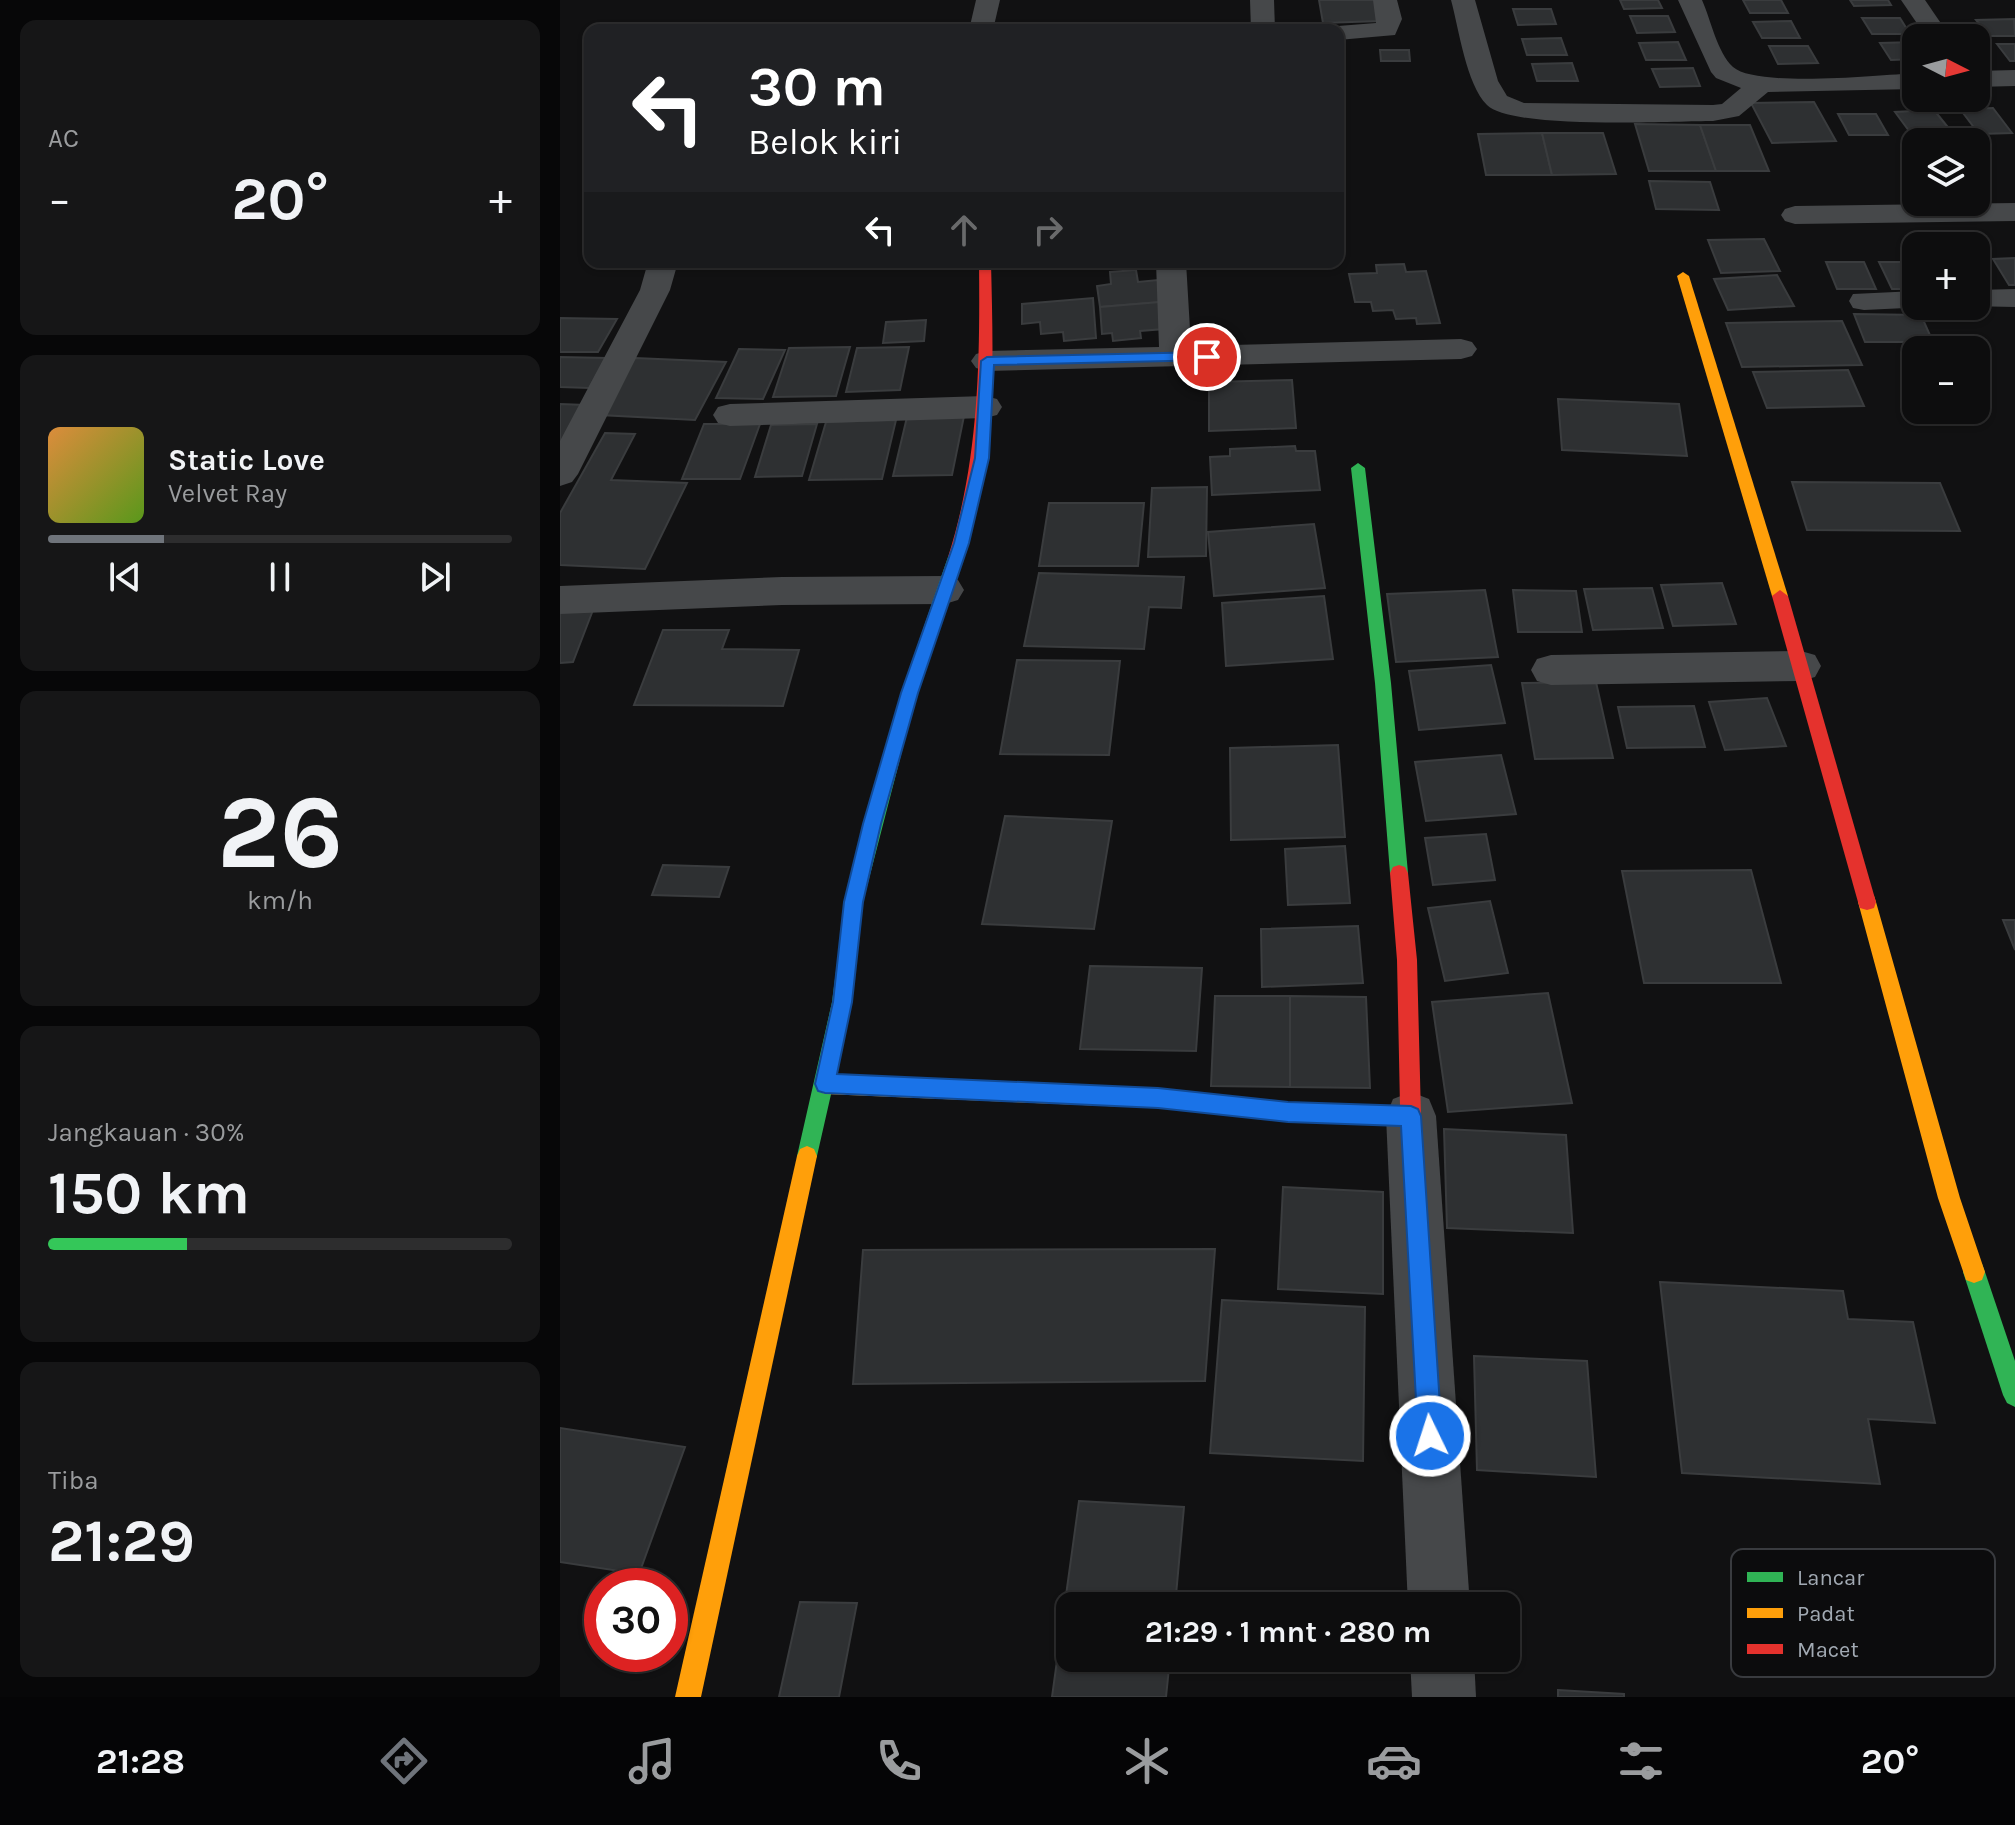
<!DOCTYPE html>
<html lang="id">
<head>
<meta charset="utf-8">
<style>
	:root { --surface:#0d0d0e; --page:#161617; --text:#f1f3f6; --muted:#9a9c9e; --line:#2d2d2e; --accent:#6f747b }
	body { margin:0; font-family:Karla,sans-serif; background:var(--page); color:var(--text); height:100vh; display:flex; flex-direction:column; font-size:30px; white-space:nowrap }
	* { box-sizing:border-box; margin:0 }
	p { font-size:26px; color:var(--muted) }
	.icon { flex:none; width:44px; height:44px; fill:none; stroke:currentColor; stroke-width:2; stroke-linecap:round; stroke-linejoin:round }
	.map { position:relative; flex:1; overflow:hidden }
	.sheet { display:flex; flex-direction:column; gap:20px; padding:20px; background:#070708; width:560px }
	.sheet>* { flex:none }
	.top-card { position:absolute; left:24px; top:24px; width:760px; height:244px; border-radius:16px; box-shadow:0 2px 6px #0004,0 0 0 2px var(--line); background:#202124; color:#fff; overflow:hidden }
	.needle { width:52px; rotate:96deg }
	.fabs { position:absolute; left:1342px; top:24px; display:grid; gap:16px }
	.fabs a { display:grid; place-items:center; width:88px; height:88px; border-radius:16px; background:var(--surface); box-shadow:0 2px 6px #0004,0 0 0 2px var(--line); font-size:40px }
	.speed { position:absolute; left:24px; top:1568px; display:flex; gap:16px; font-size:40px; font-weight:700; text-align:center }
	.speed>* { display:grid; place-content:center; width:104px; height:104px; border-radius:50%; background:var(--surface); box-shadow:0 2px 6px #0004,0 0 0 2px var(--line); line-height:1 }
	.speed .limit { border:12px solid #d22; background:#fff; color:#111 }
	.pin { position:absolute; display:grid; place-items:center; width:68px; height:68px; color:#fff; margin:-34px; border:4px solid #fff; border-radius:50%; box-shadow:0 2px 8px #0007 }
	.me { position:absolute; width:88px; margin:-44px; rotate:356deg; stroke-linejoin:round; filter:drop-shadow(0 0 6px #0008) }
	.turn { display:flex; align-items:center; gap:28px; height:168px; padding:0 32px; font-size:36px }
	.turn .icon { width:104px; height:104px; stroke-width:2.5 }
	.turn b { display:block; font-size:56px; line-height:68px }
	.lanes { display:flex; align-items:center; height:76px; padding:0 32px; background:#0003; justify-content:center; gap:40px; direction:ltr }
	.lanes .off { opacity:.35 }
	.big { font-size:60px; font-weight:700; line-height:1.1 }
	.sheet .card { flex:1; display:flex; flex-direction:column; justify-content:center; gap:12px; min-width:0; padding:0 28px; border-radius:16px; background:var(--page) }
	.sheet .dial { align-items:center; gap:0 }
	.dial b { font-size:104px; line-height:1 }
	.song { display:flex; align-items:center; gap:24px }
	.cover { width:96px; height:96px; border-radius:12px; background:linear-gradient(135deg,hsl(30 70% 55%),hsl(90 70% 35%)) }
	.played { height:8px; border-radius:4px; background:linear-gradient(90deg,var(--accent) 25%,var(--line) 25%) }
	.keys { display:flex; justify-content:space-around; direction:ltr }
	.heat { display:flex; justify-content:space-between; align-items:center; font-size:44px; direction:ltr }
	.charge { height:12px; border-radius:6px; background:linear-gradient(90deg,#34c759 30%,var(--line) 0) }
	.trip { position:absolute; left:496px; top:1592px; width:464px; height:80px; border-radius:16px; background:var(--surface); box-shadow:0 2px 6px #0004,0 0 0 2px var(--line); font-weight:700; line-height:80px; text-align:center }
	.tabs { display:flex; height:128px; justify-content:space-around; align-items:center; background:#050506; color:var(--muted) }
	.tabs .icon { width:56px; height:56px }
	.tabs .current { color:var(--accent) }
	.tabs b { font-size:36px; color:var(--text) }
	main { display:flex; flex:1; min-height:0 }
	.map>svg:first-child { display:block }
</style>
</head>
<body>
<main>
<section class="sheet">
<div class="card"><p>AC</p>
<div class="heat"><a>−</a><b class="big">20°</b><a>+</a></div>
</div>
<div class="card">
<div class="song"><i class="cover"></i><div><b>Static Love</b><p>Velvet Ray</p></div></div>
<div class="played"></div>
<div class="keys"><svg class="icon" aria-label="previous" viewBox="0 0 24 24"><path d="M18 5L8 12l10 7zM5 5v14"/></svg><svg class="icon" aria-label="pause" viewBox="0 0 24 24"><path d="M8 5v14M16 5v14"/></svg><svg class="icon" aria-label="next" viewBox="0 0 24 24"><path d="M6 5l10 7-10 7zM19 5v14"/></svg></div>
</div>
<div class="card dial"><b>26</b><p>km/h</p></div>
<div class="card"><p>Jangkauan · 30%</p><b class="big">150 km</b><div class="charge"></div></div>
<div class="card"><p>Tiba</p><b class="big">21:29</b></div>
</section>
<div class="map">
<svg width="1455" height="1697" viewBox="0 0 1455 1697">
	<rect width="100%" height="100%" fill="#111112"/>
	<!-- building -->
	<g fill="#2e3032" stroke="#3a3c3e" stroke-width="2">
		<polygon points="759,0 815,0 820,21 763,23"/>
		<polygon points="1060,0 1098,0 1102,8 1064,9"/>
		<polygon points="1183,0 1221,0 1228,13 1190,13"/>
		<polygon points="1290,0 1328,0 1331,5 1294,6"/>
		<polygon points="953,9 991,9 996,24 958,25"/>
		<polygon points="1070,16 1108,16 1115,32 1077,33"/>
		<polygon points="1302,18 1340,18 1350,34 1312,34"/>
		<polygon points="1454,19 1455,36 1429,36 1416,20"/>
		<polygon points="1231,21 1240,38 1202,38 1193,22"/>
		<polygon points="1001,38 1007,55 967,55 962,39"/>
		<polygon points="1118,42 1126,60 1086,60 1079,43"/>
		<polygon points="1356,42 1356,59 1331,60 1320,43"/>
		<polygon points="1437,44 1455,44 1455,61 1450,61"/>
		<polygon points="1209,46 1248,46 1258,63 1218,64"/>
		<polygon points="820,50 849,50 850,61 821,61"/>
		<polygon points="1012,63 1018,81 977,81 972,64"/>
		<polygon points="1133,68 1140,86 1100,87 1092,69"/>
		<polygon points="1254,102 1276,141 1212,143 1191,103"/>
		<polygon points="1433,108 1452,133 1419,134 1400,109"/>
		<polygon points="1374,110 1395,136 1355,139 1335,112"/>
		<polygon points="1278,114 1316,114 1328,135 1289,135"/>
		<polygon points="1075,124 1140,125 1156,171 1089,171"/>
		<polygon points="1140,125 1190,125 1209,171 1156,171"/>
		<polygon points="982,133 992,175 926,175 918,134"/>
		<polygon points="982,133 1043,133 1056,174 992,175"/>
		<polygon points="1089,181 1150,182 1159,210 1096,209"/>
		<polygon points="1204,239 1220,271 1161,273 1148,240"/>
		<polygon points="1455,258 1455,285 1449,285 1433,259"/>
		<polygon points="1266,262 1304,262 1316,289 1277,289"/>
		<polygon points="1319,262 1356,262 1356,289 1332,289"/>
		<polygon points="844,264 846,272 866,271 880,323 857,324 856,318 836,319 833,310 813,311 811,302 795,302 789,274 817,273 816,265"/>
		<polygon points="576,270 578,282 598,280 600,302 540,307 537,286 551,284 550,272"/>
		<polygon points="1217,275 1234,306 1168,310 1154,279"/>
		<polygon points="533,298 536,338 504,341 503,332 481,334 480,322 462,324 462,304"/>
		<polygon points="600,302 604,329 580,331 581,338 553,341 552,333 542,334 540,307"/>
		<polygon points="1294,314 1361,315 1373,342 1305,342"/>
		<polygon points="0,318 57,319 38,352 0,352"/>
		<polygon points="366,320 364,341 323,343 326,322"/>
		<polygon points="1282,321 1302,365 1182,367 1166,323"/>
		<polygon points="290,347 276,396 213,397 229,348"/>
		<polygon points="349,347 340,390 286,392 297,348"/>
		<polygon points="179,349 225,350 203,399 156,398"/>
		<polygon points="0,357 46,358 29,388 0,387"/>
		<polygon points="75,358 166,362 135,420 40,415"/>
		<polygon points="1288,370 1304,406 1207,408 1193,372"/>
		<polygon points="732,380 736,428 649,431 649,382"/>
		<polygon points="998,399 1119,404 1127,456 1002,450"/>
		<polygon points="0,404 25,405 0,449"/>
		<polygon points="404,416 392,475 333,476 347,417"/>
		<polygon points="336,420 322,479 249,480 266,422"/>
		<polygon points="144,424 200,424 180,479 122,479"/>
		<polygon points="257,424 242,476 195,477 211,425"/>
		<polygon points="45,433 75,434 51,480 127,483 85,569 0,565 0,513"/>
		<polygon points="735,446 736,451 755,451 760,490 652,495 650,457 670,456 670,449"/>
		<polygon points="1232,482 1380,483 1400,531 1247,530"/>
		<polygon points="647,487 646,556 588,557 592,488"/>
		<polygon points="489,503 584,503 578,566 479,566"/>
		<polygon points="754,524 765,588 654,596 648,532"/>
		<polygon points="479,573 624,577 621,608 589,607 584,649 464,646"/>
		<polygon points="1162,583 1176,624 1113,626 1101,585"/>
		<polygon points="1092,588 1103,628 1033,630 1024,589"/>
		<polygon points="925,590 938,657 836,662 827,594"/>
		<polygon points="953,590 1016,591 1022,632 958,632"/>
		<polygon points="764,596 773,659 666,666 662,603"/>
		<polygon points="33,610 13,662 0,663 0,611"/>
		<polygon points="103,630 169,630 162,649 239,650 223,706 74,705"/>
		<polygon points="457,660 560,661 549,755 440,754"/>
		<polygon points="931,665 945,723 859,730 849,671"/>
		<polygon points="1036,682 1053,758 975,759 962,683"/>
		<polygon points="1207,698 1226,746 1165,750 1149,702"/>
		<polygon points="1134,706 1145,747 1067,748 1058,707"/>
		<polygon points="778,745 785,837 671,840 670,748"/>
		<polygon points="941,755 956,814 866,821 855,762"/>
		<polygon points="445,816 552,821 534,929 422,924"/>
		<polygon points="926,834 935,880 873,885 865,838"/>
		<polygon points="785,846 790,903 728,905 725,849"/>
		<polygon points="103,865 169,867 159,897 92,895"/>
		<polygon points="1191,870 1221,983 1084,983 1062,871"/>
		<polygon points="930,901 948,973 885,981 868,908"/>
		<polygon points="1443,920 1455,920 1455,950"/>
		<polygon points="798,926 803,983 702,987 701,929"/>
		<polygon points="530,966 642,968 636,1051 520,1049"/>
		<polygon points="988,993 1012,1103 888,1112 872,1002"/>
		<polygon points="655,996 730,996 730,1087 651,1086"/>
		<polygon points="730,996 806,997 810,1088 730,1087"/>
		<polygon points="884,1129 1006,1135 1013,1233 887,1228"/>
		<polygon points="723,1187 823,1192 823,1294 718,1289"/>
		<polygon points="655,1249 645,1381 293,1384 303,1250"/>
		<polygon points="1100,1282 1283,1291 1288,1319 1353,1322 1375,1423 1308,1419 1320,1484 1122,1473"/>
		<polygon points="662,1300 805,1307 803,1461 650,1453"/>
		<polygon points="914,1356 1027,1361 1036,1477 917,1470"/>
		<polygon points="0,1428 125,1447 79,1574 0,1562"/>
		<polygon points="519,1501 624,1507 615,1606 510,1606 510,1658 610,1658 606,1697 492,1697"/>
		<polygon points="240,1602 297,1603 279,1697 219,1697"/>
		<polygon points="998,1690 1064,1694 1064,1697 998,1697"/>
	</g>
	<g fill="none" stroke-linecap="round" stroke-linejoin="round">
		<!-- street -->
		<g fill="#46484a" fill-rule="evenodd">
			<polygon points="416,0 440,0 433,30 409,30"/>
			<polygon points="690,0 714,0 715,30 691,30"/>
			<polygon points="813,0 837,0 842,19 835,35 778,40 778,30 768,30 778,26 816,23"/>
			<path d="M891,0H915L938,81L947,96L964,103L1153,105L1162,104L1181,88L1156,78L1151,72L1118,0H1142C1151,20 1157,52 1173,67C1197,88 1321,75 1356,73V89L1208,92L1179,116L1153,121C1112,121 952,130 927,105C906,84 899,29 891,0Z"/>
			<polygon points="1341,0 1365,0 1391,38 1367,38"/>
			<polygon points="1455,70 1455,86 1416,87 1416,71"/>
			<polygon points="1455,203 1455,221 1235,224 1225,221 1221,215 1225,209 1235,206"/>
			<polygon points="88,262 118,262 110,290 18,474 12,482 0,486 0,441 80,290"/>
			<polygon points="596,262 626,262 631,346 901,339 912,342 917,349 912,356 901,359 427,371 416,368 411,361 416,354 427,351 599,347"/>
			<polygon points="1455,289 1455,307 1407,306 1416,306 1416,290"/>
			<polygon points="1356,291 1356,306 1367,307 1304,310 1293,308 1289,301 1293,294"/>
			<polygon points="425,396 437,399 442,407 437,415 425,418 170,426 158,423 153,415 158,407 170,404"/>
			<polygon points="385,576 398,580 404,590 398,600 385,604 222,605 0,614 0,586 222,577"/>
			<polygon points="1241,651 1255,655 1261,666 1255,677 1241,681 991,685 977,681 971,670 977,659 991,655"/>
			<polygon points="851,1092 869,1099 876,1116 910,1606 848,1606 826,1116 833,1099"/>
			<polygon points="850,1658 914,1658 916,1697 852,1697"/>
		</g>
		<!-- fast -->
		<g fill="#30b455" fill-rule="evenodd">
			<polygon points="798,463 805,468 831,683 848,873 845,879 839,881 833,879 830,873 815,683 791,468"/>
			<polygon points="396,552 404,557 357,693 303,902 292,1002 257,1156 254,1163 247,1166 240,1163 237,1156 272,1002 285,902 341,693 388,557"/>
			<polygon points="1414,1261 1422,1264 1425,1272 1455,1361 1455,1407 1447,1403 1443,1395 1403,1272 1406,1264"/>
		</g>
		<!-- slow -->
		<g fill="#ff9f0a" fill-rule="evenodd">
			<polygon points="1123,272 1129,276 1228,596 1225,600 1215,600 1212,596 1117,276"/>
			<polygon points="1307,894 1314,896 1316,902 1400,1198 1425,1272 1422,1280 1414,1283 1406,1280 1378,1198 1298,902 1300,896"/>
			<polygon points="265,1074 570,1087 577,1090 580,1097 577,1104 570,1107 265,1094 258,1091 255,1084 258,1077"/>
			<polygon points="247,1146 254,1149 257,1156 141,1697 115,1697 237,1156 240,1149"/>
		</g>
		<!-- jam -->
		<g fill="#e5322d" fill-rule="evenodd">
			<path d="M419,262H431C433,351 437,444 411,531C408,542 407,558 396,562L388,557C419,460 420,363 419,262Z"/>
			<polygon points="1220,590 1228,596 1316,902 1314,908 1307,910 1300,908 1298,902 1212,596"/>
			<polygon points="839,865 845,867 848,873 857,960 861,1116 858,1123 851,1126 728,1122 563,1104 560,1097 563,1090 570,1087 728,1102 840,1106 837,960 830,873 833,867"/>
		</g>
	</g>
	<!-- route -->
	<polygon fill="#1a73e8" stroke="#114b97" stroke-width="2" points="647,352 654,357 652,360 434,365 429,458 409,543 358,693 321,824 303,902 292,1002 277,1074 598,1088 728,1102 851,1106 858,1109 861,1116 882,1436 878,1444 870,1448 861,1444 858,1436 841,1126 728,1122 598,1108 265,1093 258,1091 255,1084 273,1002 284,902 303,824 341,693 394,543 415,458 421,361 427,357"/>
	<!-- legend -->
	<rect x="1171" y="1549" width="264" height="128" rx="12" fill="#0c0c0d" stroke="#393b3f" stroke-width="2"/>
	<rect x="1187" y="1572" width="36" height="10" fill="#30b455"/>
	<rect x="1187" y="1608" width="36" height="10" fill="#ff9f0a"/>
	<rect x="1187" y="1644" width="36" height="10" fill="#e5322d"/>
	<g font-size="22" fill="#a2aab3">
		<text x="1237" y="1585">Lancar</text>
		<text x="1237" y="1621">Padat</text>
		<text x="1237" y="1657">Macet</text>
	</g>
</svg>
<div class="fabs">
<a><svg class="needle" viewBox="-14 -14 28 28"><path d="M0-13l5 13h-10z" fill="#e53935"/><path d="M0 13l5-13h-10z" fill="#9a9c9e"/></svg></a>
<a><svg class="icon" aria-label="layers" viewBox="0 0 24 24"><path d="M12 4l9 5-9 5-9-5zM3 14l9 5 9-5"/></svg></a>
<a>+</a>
<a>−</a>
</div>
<div class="speed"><div class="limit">30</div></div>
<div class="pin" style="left:647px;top:357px;background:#d93025"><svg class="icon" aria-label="arrive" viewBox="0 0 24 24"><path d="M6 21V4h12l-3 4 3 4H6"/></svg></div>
<svg class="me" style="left:870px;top:1436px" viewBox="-20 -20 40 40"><circle r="17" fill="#1a73e8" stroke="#fff" stroke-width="3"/><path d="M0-11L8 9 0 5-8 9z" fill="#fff"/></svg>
<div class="trip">21:29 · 1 mnt · 280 m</div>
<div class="top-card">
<div class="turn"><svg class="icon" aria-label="left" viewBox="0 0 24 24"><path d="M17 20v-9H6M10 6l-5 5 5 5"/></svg><div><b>30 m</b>Belok kiri</div></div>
<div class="lanes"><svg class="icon" aria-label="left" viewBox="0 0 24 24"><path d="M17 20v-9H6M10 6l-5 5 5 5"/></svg><svg class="icon off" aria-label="ahead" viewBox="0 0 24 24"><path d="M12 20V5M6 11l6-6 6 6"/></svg><svg class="icon off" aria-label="right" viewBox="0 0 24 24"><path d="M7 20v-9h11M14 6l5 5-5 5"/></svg></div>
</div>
</div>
</main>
<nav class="tabs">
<b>21:28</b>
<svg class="icon current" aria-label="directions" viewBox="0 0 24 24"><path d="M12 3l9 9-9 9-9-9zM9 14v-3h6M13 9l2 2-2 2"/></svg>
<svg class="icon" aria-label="music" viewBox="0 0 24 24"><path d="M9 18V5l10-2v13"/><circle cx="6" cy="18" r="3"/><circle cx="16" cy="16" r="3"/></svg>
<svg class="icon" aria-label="phone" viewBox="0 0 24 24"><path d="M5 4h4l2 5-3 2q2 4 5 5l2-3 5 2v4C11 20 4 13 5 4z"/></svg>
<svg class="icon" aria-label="climate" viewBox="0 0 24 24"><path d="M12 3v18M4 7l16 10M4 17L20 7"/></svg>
<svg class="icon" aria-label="car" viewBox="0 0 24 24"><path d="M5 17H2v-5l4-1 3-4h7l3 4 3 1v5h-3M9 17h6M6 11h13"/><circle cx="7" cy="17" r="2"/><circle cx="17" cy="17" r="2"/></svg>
<svg class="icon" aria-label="filters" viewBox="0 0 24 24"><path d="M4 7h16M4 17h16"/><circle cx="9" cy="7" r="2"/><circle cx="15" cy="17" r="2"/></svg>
<b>20°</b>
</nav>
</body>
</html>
